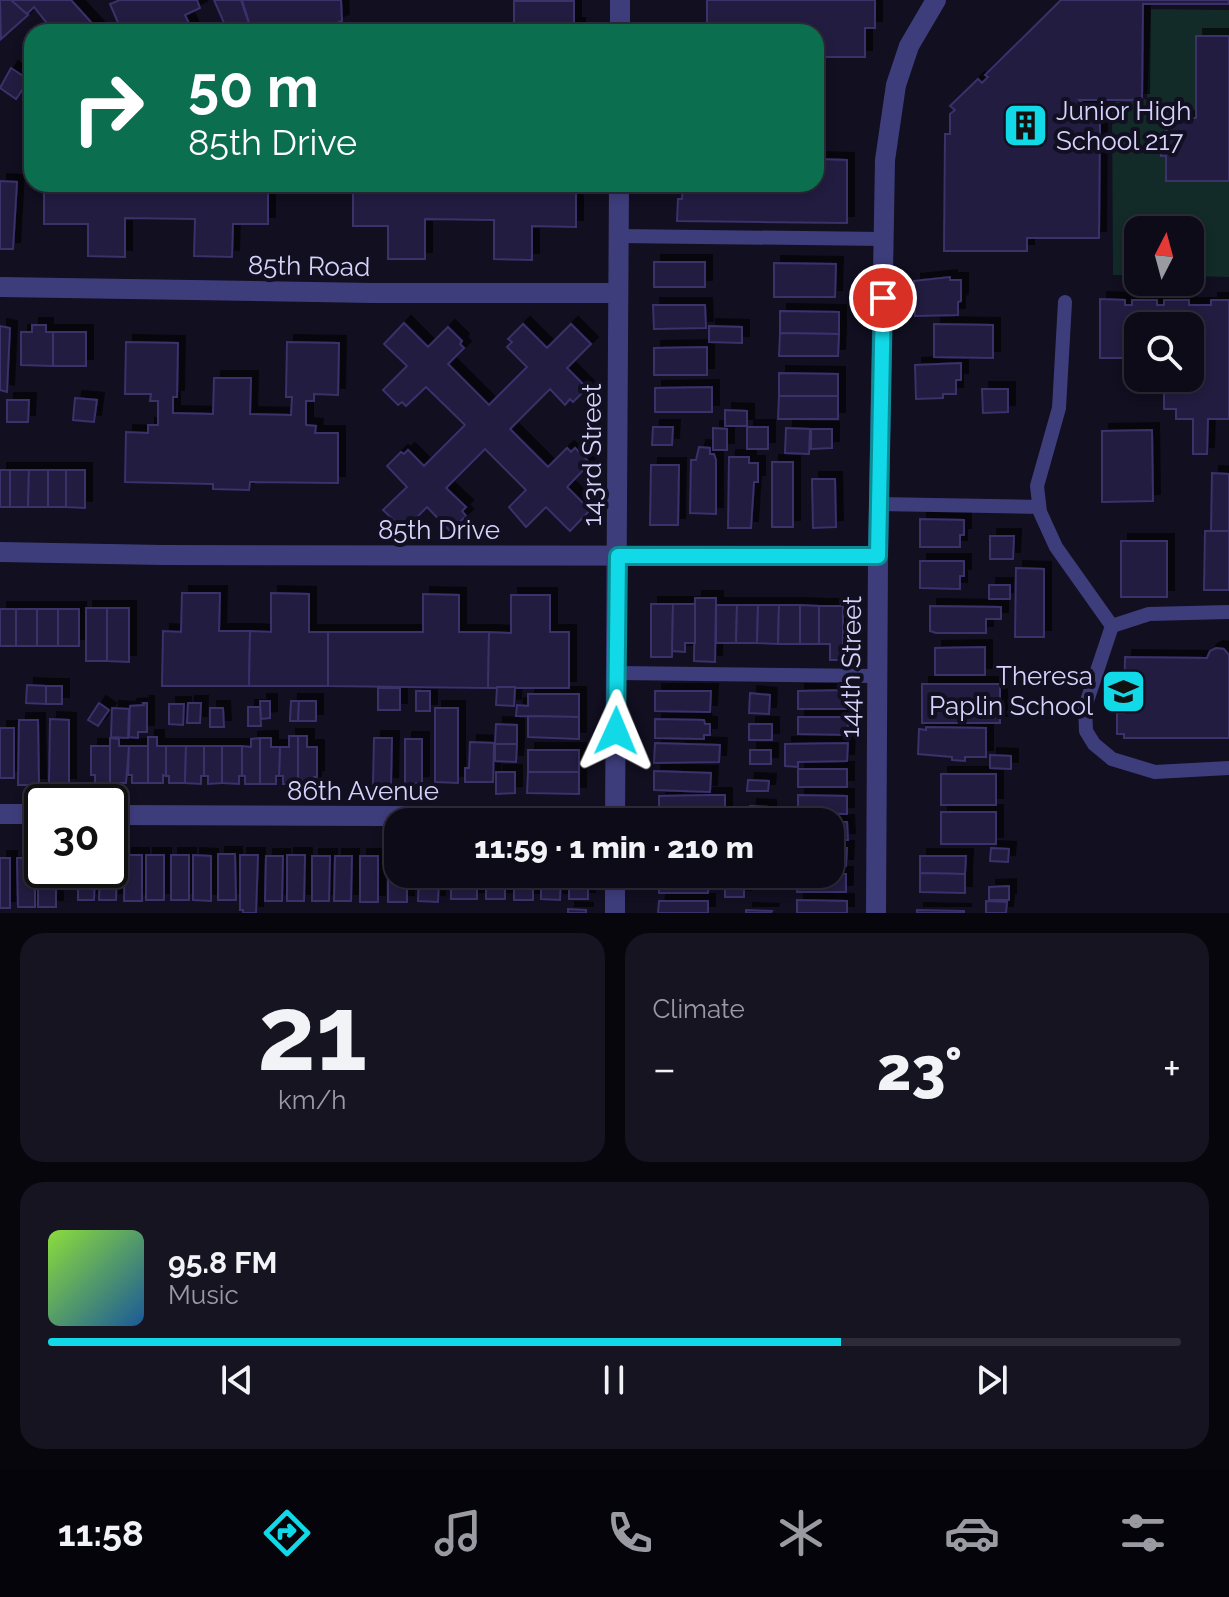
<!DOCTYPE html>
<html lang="en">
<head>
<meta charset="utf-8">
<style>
	:root { --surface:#0d0b18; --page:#161421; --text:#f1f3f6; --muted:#9a9ba2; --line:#2d2b37; --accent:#11d9e8 }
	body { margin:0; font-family:Raleway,sans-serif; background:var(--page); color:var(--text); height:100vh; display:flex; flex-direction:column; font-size:30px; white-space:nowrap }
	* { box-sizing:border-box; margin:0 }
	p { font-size:26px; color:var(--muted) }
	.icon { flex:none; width:44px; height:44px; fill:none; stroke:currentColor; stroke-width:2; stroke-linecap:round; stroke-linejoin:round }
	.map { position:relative; height:913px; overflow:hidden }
	.details { display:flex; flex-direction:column; gap:20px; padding:20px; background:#07060d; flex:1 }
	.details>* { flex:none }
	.hud { position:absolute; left:24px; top:24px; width:800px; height:168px; border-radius:24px; box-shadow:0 4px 12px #0003,0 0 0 2px var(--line); background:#0b6e4f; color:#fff; overflow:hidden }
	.needle { width:52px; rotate:6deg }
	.controls { position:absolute; left:1124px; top:216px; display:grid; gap:16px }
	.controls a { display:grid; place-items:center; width:80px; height:80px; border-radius:16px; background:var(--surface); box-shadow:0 4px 12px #0003,0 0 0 2px var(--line); font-size:40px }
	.speed { position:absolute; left:24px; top:784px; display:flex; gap:16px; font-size:40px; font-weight:700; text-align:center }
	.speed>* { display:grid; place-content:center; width:104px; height:104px; border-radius:50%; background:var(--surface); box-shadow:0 4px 12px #0003,0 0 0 2px var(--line); line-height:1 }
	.speed .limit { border:4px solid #111; border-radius:12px; background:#fff; color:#111 }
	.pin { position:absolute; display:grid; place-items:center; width:68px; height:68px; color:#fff; margin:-34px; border:4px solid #fff; border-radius:50%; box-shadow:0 2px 8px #0007 }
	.me { position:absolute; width:88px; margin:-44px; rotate:1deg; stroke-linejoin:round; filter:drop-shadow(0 0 6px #0008) }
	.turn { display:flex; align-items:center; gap:28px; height:168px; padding:0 32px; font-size:36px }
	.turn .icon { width:104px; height:104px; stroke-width:2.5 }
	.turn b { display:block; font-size:56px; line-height:68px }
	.big { font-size:60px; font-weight:800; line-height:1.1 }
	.details .widget { flex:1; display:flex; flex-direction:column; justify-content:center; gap:12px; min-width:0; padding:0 28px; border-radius:24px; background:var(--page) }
	.details .dial { align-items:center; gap:0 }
	.dial b { font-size:104px; line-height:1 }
	.song { display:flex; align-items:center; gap:24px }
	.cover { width:96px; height:96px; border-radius:12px; background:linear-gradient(135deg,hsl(90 70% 55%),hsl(210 70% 35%)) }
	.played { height:8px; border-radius:4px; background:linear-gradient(90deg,var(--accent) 70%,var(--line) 70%) }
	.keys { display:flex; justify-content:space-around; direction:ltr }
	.heat { display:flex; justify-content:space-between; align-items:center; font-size:44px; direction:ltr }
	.details .tiles { flex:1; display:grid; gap:20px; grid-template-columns:1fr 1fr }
	.widget:last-child { grid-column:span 2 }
	.trip { position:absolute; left:384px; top:808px; width:460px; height:80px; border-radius:24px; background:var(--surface); box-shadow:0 4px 12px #0003,0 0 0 2px var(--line); font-weight:800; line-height:80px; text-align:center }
	.tab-bar { display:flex; height:128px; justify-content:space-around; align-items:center; background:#05040a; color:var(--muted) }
	.tab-bar .icon { width:56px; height:56px }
	.tab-bar .current { color:var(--accent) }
	.tab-bar b { font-size:36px; color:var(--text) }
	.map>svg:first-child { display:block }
</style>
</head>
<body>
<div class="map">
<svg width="1229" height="913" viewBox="0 0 1229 913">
	<defs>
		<filter id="shadow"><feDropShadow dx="7" dy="-7" stdDeviation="0" flood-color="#0009"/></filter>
	</defs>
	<rect width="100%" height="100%" fill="#110f20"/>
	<!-- green -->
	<polygon fill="#122a28" points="1151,9 1229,10 1229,277 1190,276 1190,230 1138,230 1138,275 1113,275 1112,102 1147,99"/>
	<!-- building -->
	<g fill="#221c40" stroke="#3a306a" stroke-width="2" filter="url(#shadow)">
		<polygon points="0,0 11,0 28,15 1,39"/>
		<polygon points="11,0 71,0 100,32 54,32 34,7 27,14"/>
		<polygon points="120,0 197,0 200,8 185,15 193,32 152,32 150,28 141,32 122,32 110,4"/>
		<polygon points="214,0 241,0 249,24 228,32"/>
		<polygon points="242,0 341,0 342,21 312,32 252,32"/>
		<polygon points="707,0 875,0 875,28 865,28 865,57 816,57 816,32 761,32 761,28 744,28 744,32 707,32"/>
		<polygon points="1061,0 1229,0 1229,4 1143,4 1142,100 1079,100 1100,119 1099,238 1027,238 1027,251 944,251 945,134 950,134 950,114 955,110 950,106 978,79 982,83 988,77 985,75"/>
		<polygon points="514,1 574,1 574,25 578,25 578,32 511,32 511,25 514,25"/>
		<polygon points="1196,36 1229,36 1229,181 1166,181 1166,156 1161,156 1161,145 1166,145 1167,118 1196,118"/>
		<polygon points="11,68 29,80 16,99 0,88"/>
		<polygon points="816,159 847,160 847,223 677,221 678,199 682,199 683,184 816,184"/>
		<polygon points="0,181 17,182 13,249 0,249"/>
		<polygon points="98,184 190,188 190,184 222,184 222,188 268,189 268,224 233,224 232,257 194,256 195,219 125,218 125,257 88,256 88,224 44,224 44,187 98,187"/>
		<polygon points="399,184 576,184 576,227 532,226 532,260 494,259 494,220 425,219 425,259 388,259 388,226 353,226 353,189 399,190"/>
		<rect x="654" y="262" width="51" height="25"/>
		<polygon points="774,263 836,264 835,297 774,297"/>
		<polygon points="950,277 950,280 961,280 961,301 958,302 958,315 915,316 914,281"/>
		<polygon points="1100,299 1125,300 1125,305 1132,305 1132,300 1157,300 1157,305 1164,305 1164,300 1189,300 1189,305 1211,305 1211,300 1229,300 1229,419 1208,419 1207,454 1193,454 1193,419 1176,419 1176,409 1164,409 1164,385 1155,385 1155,378 1190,378 1190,326 1138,326 1138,358 1100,358"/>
		<polygon points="653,305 705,305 706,328 654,329"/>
		<polygon points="780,311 839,312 839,334 780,333"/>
		<polygon points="404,323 428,347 448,327 462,341 460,344 464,348 448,364 489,405 527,367 507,347 512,342 508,339 523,324 547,348 571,324 591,344 567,368 587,388 573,402 570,399 565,405 550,389 510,429 548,467 567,448 571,452 575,448 590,463 567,487 590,510 570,531 546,507 526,527 509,507 526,490 485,449 446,488 466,507 462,511 466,516 450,531 427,507 404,530 383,510 407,487 387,466 401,452 404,454 408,450 424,466 465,425 426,387 406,406 402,402 398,405 383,390 407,366 384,344"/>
		<polygon points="934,324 993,325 993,358 934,357"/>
		<polygon points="32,325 46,325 46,332 53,332 53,366 21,365 21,332 32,332"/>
		<polygon points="0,326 10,328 7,392 0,390"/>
		<polygon points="709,326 742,327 742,343 709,342"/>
		<rect x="53" y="332" width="33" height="34"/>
		<polygon points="780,333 839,334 838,356 779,356"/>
		<polygon points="126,342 178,343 177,397 173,397 173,413 213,414 214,378 251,378 250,414 291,415 292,397 286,397 287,342 339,343 338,395 314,394 314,401 306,401 306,425 316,426 315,433 338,433 338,483 250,482 249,490 213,489 213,484 125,482 126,432 148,433 148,425 158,425 158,401 150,401 151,394 125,394"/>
		<polygon points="707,347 707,375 654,375 654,348"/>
		<polygon points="961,363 961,380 956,380 956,394 943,394 943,398 916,399 915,365"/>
		<polygon points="779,373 838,374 838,396 779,396"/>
		<polygon points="712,387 712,412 655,412 655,388"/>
		<polygon points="982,389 1008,389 1008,412 983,413"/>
		<polygon points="779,396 838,396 838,419 778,419"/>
		<polygon points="75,398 97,400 94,422 73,420"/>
		<polygon points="7,400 29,400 28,422 7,422"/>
		<polygon points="725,410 747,411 747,426 725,426"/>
		<polygon points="653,427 673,427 672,445 652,445"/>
		<rect x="747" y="427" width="21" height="22"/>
		<polygon points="713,428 727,429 727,450 713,450"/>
		<polygon points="786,428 810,429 809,454 785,453"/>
		<polygon points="811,429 832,429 832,448 811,449"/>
		<polygon points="1152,430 1153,501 1102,502 1102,431"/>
		<polygon points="699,447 710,448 710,454 714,454 716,460 716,514 690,513 691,460 696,460"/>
		<polygon points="729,457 749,457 749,463 758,463 758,482 754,482 751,528 728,528"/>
		<rect x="772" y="462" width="21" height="65"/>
		<polygon points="651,465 679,465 678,525 650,525"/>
		<rect x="0" y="470" width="10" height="37"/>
		<polygon points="10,470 29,470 28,507 10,507"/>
		<polygon points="29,470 48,470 48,507 28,507"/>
		<rect x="48" y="470" width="18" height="37"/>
		<polygon points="66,470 85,470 85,508 66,507"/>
		<polygon points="1212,473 1229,474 1229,531 1211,531"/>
		<polygon points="812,479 835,479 836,527 813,528"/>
		<polygon points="920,519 964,520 964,535 960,535 960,547 920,547"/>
		<polygon points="1205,531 1229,531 1229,590 1204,590"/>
		<polygon points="990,536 1014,536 1013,559 990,559"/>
		<rect x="1121" y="541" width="46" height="56"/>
		<polygon points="920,561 964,561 964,576 960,576 960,589 920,588"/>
		<polygon points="1016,568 1044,569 1044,637 1015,637"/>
		<rect x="989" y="585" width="21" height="14"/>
		<polygon points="182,593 220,593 219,631 250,631 249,686 162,686 163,631 181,632"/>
		<polygon points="271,593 309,594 309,632 328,632 328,686 249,686 250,631 271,632"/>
		<polygon points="423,594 459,595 459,632 489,632 488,688 328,686 328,632 423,632"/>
		<polygon points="511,595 550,595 550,632 569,632 569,688 488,688 489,632 511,633"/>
		<polygon points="695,598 716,598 715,662 694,661"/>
		<polygon points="651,604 673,604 672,657 651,657"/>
		<polygon points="673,604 695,604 695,643 685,643 685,652 672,651"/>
		<polygon points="716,605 737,605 736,643 716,643"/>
		<polygon points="737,605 758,605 757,643 736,643"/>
		<polygon points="758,605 779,605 778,644 757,643"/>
		<polygon points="779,605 800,605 800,644 778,644"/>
		<polygon points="800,605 819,606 819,644 800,644"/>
		<polygon points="819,606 843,606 843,660 830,660 830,644 819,644"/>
		<polygon points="930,606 1001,607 1001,619 986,619 986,633 936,633 930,631"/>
		<rect x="86" y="608" width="21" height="53"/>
		<polygon points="107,608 129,608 129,662 107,661"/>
		<rect x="0" y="609" width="16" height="37"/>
		<rect x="16" y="609" width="21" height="37"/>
		<rect x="37" y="609" width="21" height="37"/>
		<rect x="58" y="609" width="21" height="37"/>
		<polygon points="985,647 985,675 935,675 935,648"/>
		<polygon points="1216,648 1224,649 1229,655 1229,738 1124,738 1124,734 1117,734 1117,713 1124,713 1125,657 1207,658 1210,651"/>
		<rect x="922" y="684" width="78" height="39"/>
		<polygon points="27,685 46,686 46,704 26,703"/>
		<rect x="46" y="686" width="16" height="18"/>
		<polygon points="497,687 515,687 514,706 496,705"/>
		<rect x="378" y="688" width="22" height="22"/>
		<polygon points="848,690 848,709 798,709 798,691"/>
		<rect x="416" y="691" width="14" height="20"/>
		<polygon points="655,691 711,691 710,712 655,711"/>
		<polygon points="750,693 770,695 769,714 749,713"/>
		<polygon points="528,694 579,694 579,717 516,716 517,705 528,706"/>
		<polygon points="260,701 270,701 270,718 261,719"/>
		<polygon points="291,701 299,701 298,721 290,721"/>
		<polygon points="299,701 316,701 316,721 298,721"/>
		<polygon points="99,703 109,710 98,726 88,720"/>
		<polygon points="143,703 147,703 147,732 138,732 138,738 129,737 130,706 144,705"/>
		<polygon points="188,703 201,703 200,723 187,723"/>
		<polygon points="169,704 184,704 183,725 169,724"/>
		<polygon points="248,707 260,707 261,726 248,726"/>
		<polygon points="112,708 129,709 128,738 111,737"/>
		<polygon points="210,708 223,708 224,727 210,727"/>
		<polygon points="435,708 458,708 458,783 435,782"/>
		<polygon points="528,716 579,717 579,739 528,737"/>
		<polygon points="798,717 848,717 848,735 798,734"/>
		<polygon points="50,719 69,720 69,785 49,785"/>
		<polygon points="655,719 704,720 705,724 710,724 710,735 704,735 704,739 655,738"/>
		<polygon points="19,720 38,720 39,785 18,785"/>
		<polygon points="496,724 517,725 517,744 495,744"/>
		<rect x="749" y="724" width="23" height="16"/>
		<polygon points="926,727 986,728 986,757 965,757 965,761 952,760 952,757 918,754 919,729 926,730"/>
		<rect x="0" y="728" width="14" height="50"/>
		<polygon points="289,736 298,736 298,784 283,784 283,776 279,776 280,747 289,747"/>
		<polygon points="298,736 307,736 307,747 317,747 317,777 314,777 314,784 298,784"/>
		<polygon points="148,737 157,737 157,746 166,746 166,776 163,775 163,783 148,783"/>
		<polygon points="110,738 119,739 119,746 129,746 126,783 110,783"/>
		<polygon points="260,738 260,784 245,784 245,776 242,776 242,746 251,747 251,739"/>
		<polygon points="260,738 271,738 271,747 280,747 279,776 276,776 276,784 260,784"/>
		<polygon points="374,738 392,738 391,784 373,784"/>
		<polygon points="405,739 422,739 422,783 405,784"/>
		<polygon points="470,742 494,743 493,782 465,782 465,768 469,768"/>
		<polygon points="655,743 720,745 719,762 654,763"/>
		<polygon points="848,743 847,761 798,762 798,767 785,766 785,744"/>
		<polygon points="495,744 517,744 516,762 495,761"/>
		<polygon points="91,746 110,746 110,783 95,783 95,775 91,775"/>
		<polygon points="129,746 148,746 148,783 132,783 132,775 128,775"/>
		<polygon points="166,746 186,746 185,783 169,783 169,776 166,776"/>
		<polygon points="186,746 204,746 204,776 201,776 201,784 185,783"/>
		<polygon points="204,746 222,746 222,783 208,784 208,776 204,776"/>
		<polygon points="222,746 242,746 242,776 239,776 239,784 222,783"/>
		<rect x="528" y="750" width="51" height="22"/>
		<rect x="750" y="750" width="21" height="14"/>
		<polygon points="990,755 1011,756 1011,769 990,768"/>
		<rect x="798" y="769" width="49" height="18"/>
		<polygon points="654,771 711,773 710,792 654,790"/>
		<polygon points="496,772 515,772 515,793 496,794"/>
		<polygon points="528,772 579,772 579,794 527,793"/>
		<rect x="941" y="774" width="55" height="31"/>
		<polygon points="748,780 769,781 768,791 747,791"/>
		<polygon points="709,795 725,795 725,816 659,815 659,796"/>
		<polygon points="798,795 847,796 847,814 798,813"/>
		<polygon points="750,806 769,807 769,819 749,818"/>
		<rect x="941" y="812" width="55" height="32"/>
		<polygon points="830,822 847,822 848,840 830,840"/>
		<polygon points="830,848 847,848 846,866 830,866"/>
		<polygon points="991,848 1009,849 1008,862 990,861"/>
		<polygon points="218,854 235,854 236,900 218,900"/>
		<polygon points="110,855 117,855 116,900 99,900 100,870 110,870"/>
		<polygon points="125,855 142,855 142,901 124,901"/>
		<rect x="146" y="855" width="18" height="45"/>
		<rect x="171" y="855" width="18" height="45"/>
		<polygon points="193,855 211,856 211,901 193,900"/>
		<polygon points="240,855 258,855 256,913 243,913 243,910 240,910"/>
		<polygon points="287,855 305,855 304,901 287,901"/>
		<polygon points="266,856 283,856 282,901 265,901"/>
		<polygon points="312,856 330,856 329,901 312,901"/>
		<polygon points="335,856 352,856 351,901 334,901"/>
		<rect x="360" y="856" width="18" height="46"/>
		<polygon points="920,856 966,856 965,874 920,873"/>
		<polygon points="388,857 398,857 398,874 407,874 407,902 388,902"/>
		<rect x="0" y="858" width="10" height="50"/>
		<polygon points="17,858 35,858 35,907 18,907"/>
		<polygon points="38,858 42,858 42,870 56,870 56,907 38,907"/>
		<polygon points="78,870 95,870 94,900 78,900"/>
		<polygon points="920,873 965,874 965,893 920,892"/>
		<polygon points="419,874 439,874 438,902 418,901"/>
		<rect x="451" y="874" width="26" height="25"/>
		<rect x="486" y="874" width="19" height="25"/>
		<rect x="514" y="874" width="19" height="26"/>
		<polygon points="541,874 561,874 560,900 541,899"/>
		<rect x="569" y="874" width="19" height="25"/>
		<polygon points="659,874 709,875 708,893 659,893"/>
		<polygon points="798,874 846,874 846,892 797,892"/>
		<polygon points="744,885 744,897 725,897 725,886"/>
		<polygon points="1009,886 1009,900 989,900 989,887"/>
		<polygon points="797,900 847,901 847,913 797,913"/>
		<polygon points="659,901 708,901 708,913 658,913"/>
		<polygon points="986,901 1007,902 1006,913 986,913"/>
		<polygon points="568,909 586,910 586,913 568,913"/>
		<polygon points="746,910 772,911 771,913 746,913"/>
		<polygon points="917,910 964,911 964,913 917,913"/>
	</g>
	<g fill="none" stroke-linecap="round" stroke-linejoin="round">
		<!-- service -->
		<g stroke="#3e3d7c" stroke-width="14">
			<polyline points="618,236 884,239"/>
			<polyline points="1065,302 1059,408 1037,486 1040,512 1056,547 1112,626 1085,707 1086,731 1094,744 1112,759 1155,772 1229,768"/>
			<polyline points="879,504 1039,507"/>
			<polyline points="1112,626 1149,614 1229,612"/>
			<polyline points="617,673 876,676"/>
		</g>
		<!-- minor -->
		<g stroke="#3e3d7c" stroke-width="20">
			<polyline points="620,32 620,0"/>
			<polyline points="0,287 373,293 618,293"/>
			<polyline points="0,552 163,555 878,556"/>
			<polyline points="0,814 42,814"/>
			<polyline points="110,815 615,817"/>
			<polyline points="615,822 619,184"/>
			<polyline points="615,913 615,874"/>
			<polyline points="876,913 878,556 885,160 896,85 909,46 936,0"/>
		</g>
	</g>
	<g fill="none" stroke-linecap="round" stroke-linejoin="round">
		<defs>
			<polyline id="route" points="616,731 618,556 878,556 883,298"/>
		</defs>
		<!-- route casing -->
		<use href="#route" stroke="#0b8d97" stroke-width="20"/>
		<!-- route -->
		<use href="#route" stroke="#11d9e8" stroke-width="14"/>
	</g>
	<!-- icons -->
	<defs>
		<symbol id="building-square" viewBox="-11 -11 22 22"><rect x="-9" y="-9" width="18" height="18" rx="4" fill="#11d9e8" stroke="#110f20"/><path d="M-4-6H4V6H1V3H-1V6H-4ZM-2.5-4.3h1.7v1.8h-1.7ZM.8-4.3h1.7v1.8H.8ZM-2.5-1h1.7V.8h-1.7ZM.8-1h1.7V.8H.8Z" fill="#111"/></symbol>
		<symbol id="school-square" viewBox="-11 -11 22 22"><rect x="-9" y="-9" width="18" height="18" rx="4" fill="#11d9e8" stroke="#110f20"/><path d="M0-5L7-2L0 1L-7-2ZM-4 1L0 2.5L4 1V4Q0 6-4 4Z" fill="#111"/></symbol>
	</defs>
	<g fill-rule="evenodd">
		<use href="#building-square" x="1000" y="100" width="51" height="51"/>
		<use href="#school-square" x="1098" y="666" width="51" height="51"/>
	</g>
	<g text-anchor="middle" stroke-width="8" stroke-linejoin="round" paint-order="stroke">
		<!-- poi labels -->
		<g font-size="26" fill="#d5d2fc" stroke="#110f20" text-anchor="start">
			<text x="1056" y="120">Junior High<tspan x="1056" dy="30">School 217</tspan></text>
			<text x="1093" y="685" text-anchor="end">Theresa<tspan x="1093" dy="30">Paplin School</tspan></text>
		</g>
		<!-- street labels -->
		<g font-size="26" fill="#d5d2fc" stroke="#110f20">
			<text transform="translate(309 266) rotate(1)" y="9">85th Road</text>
			<text transform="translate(592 455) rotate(-90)" y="9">143rd Street</text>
			<text x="439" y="539">85th Drive</text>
			<text transform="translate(851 667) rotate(-89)" y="9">144th Street</text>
			<text x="363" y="800">86th Avenue</text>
		</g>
	</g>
</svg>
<div class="controls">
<a><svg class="needle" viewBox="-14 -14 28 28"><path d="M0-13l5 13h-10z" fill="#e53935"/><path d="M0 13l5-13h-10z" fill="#9a9ba2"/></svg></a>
<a><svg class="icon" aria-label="search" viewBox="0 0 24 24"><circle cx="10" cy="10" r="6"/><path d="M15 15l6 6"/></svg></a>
</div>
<div class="speed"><div class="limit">30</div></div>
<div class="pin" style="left:883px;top:298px;background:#d93025"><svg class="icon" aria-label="arrive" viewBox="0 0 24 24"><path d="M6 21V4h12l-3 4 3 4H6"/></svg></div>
<svg class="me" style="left:616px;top:731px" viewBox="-20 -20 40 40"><path d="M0-17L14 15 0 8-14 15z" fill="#11d9e8" stroke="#fff" stroke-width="4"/></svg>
<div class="trip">11:59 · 1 min · 210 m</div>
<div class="hud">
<div class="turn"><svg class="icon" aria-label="right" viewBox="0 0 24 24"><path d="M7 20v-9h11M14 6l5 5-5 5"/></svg><div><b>50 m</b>85th Drive</div></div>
</div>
</div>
<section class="details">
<div class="tiles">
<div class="widget dial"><b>21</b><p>km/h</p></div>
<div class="widget"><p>Climate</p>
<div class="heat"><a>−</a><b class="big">23°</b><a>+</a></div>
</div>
<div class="widget">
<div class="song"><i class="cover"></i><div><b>95.8 FM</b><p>Music</p></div></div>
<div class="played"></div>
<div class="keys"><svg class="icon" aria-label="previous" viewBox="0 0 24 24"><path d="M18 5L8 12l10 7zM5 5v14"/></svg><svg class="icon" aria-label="pause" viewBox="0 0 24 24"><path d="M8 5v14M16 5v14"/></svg><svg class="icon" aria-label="next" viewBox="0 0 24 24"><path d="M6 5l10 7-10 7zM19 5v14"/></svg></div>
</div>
</div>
</section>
<nav class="tab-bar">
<b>11:58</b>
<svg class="icon current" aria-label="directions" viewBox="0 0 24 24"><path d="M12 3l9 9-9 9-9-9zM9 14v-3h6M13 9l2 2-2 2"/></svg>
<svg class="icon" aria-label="music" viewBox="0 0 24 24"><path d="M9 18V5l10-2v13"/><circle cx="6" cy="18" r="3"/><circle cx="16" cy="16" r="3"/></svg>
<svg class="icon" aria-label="phone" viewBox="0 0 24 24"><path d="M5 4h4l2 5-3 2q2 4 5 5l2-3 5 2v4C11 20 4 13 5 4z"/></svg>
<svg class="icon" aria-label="climate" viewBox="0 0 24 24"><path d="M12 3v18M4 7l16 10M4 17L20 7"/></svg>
<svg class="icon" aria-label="car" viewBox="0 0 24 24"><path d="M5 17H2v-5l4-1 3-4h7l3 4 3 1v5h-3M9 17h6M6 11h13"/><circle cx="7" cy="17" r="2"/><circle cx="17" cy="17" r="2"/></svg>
<svg class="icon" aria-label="filters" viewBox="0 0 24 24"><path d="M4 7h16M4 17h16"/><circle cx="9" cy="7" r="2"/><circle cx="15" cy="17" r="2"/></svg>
</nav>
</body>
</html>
